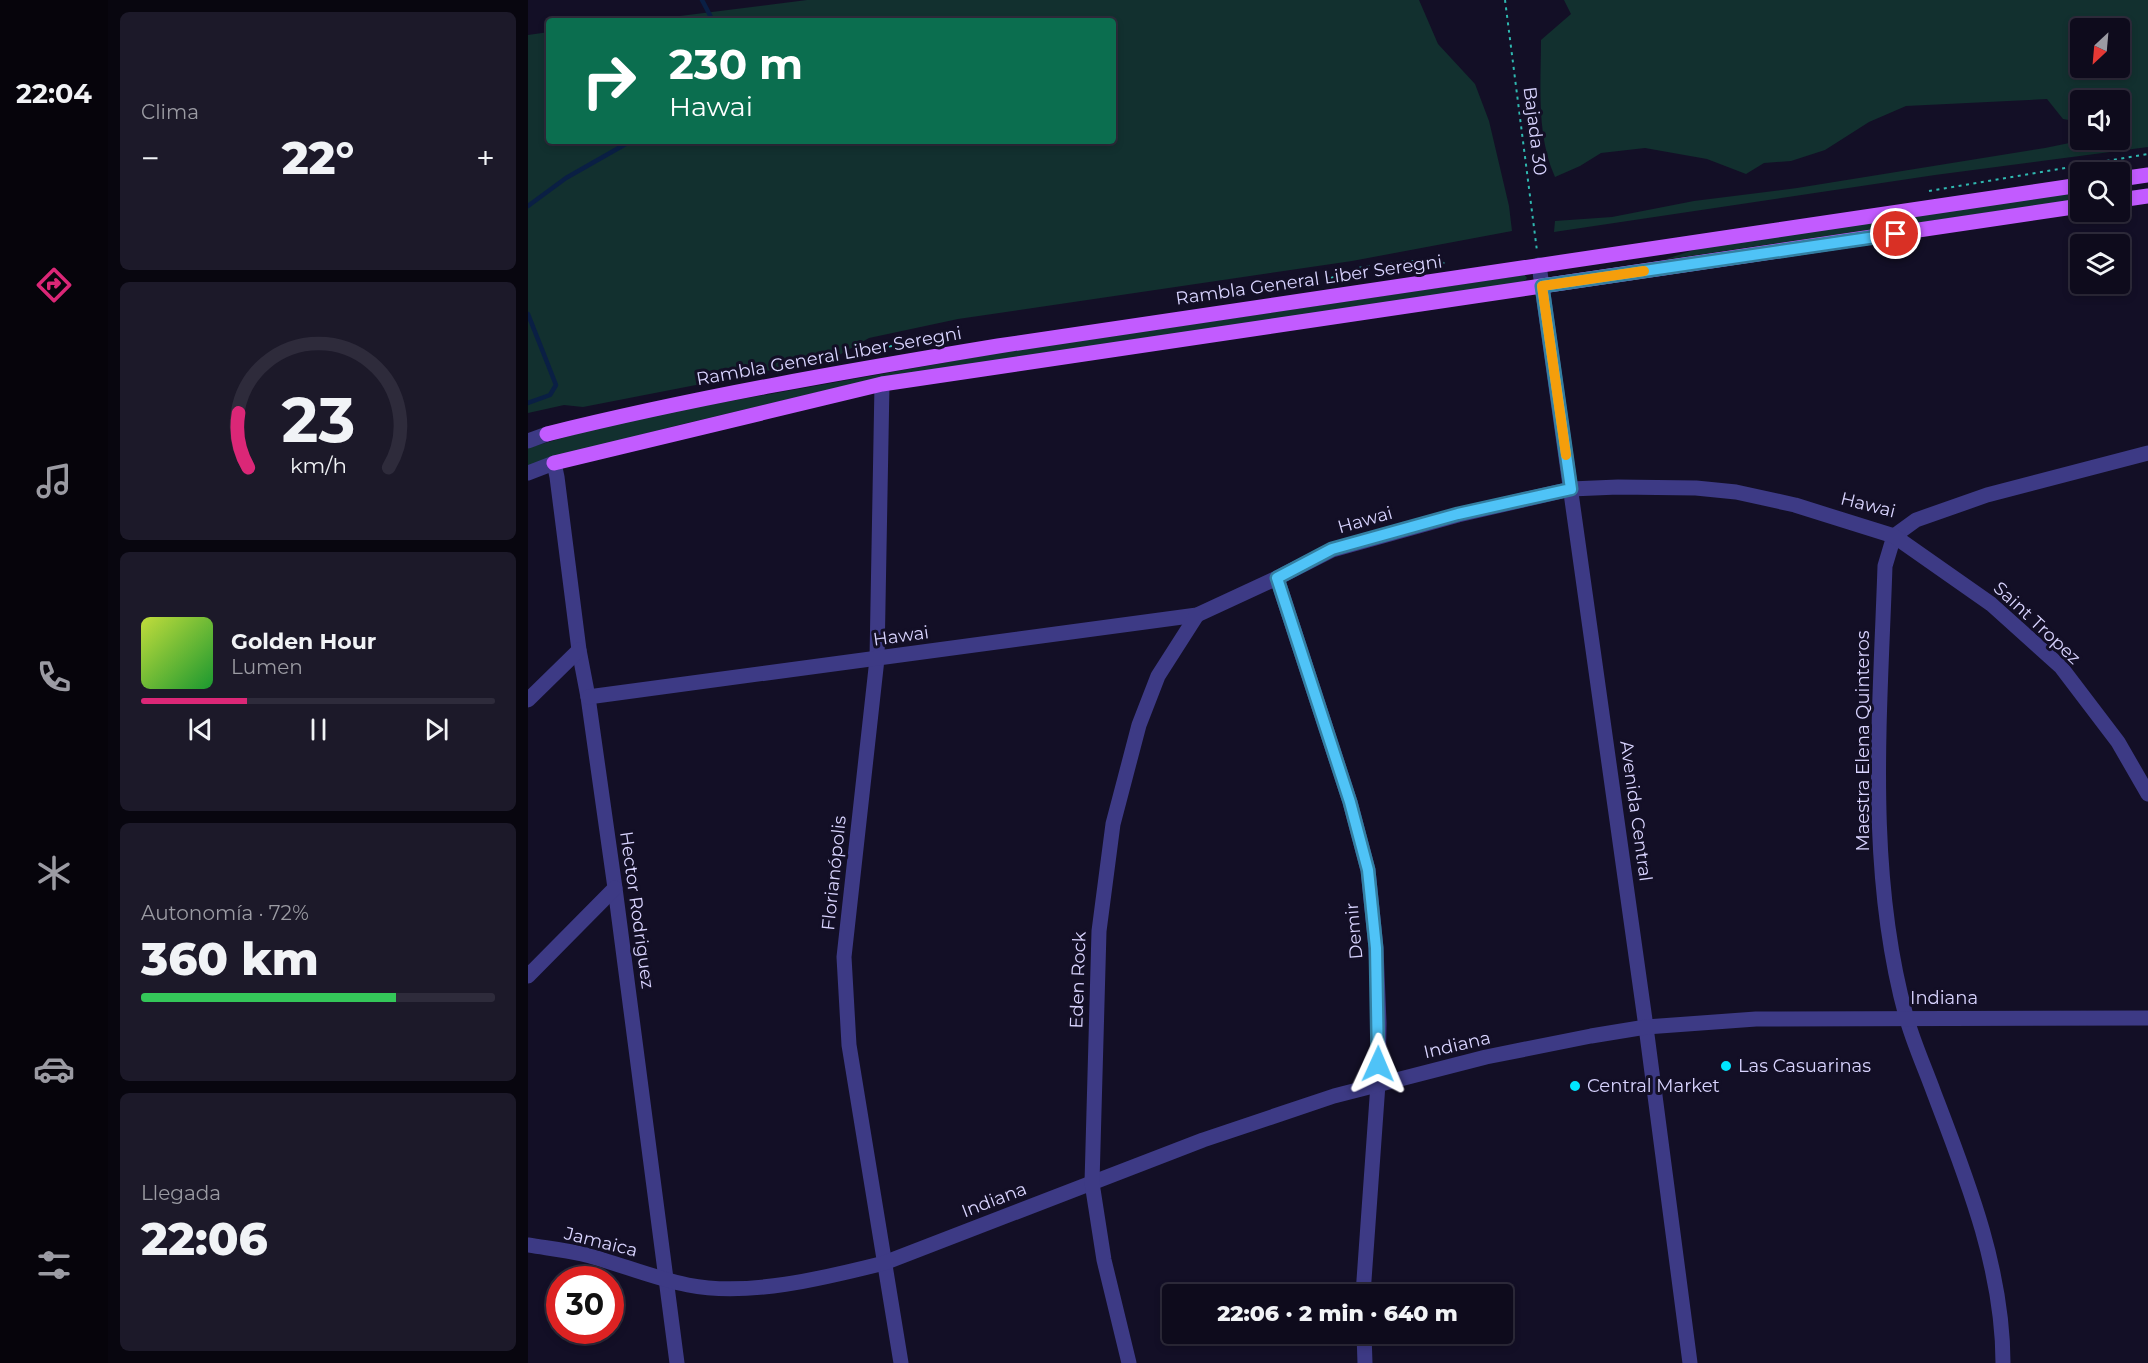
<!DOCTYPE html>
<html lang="es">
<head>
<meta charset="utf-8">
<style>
	:root { --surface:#0e0b1c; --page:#1c1929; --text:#f1f3f6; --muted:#9b9ba3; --line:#2e2b3b; --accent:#db2777 }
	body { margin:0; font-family:Montserrat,sans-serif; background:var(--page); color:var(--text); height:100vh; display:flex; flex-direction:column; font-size:22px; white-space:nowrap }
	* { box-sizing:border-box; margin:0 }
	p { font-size:20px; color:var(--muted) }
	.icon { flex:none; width:33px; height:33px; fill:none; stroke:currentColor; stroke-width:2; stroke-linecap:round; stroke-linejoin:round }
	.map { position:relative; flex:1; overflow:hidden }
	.sheet { display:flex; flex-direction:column; gap:12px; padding:12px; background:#08060f; width:420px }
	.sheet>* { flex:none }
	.hud { position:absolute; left:18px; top:18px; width:570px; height:126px; border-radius:6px; box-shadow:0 3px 9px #0003,0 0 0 2px var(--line); background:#0b6e4f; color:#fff; overflow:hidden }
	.needle { width:39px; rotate:206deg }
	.fabs { position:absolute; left:1542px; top:18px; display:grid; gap:12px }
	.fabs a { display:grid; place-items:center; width:60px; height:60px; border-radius:6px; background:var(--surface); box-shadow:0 3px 9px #0003,0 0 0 2px var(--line); font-size:30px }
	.speed { position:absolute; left:18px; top:1266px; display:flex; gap:12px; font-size:30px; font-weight:700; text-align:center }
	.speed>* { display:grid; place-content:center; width:78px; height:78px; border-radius:50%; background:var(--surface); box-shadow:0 3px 9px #0003,0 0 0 2px var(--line); line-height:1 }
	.speed .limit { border:9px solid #d22; background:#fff; color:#111 }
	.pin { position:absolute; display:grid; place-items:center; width:51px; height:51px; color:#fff; margin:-26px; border:3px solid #fff; border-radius:50%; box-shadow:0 2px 6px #0007 }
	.me { position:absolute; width:66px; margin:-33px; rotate:1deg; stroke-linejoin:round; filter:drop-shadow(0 0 4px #0008) }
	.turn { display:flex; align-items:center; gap:21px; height:126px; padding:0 24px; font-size:27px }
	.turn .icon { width:78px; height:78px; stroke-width:2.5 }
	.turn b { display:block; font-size:42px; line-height:51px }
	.big { font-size:45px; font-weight:800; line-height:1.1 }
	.sheet .tile { flex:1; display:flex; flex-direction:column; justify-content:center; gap:9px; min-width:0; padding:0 21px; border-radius:9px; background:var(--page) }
	.sheet .dial { align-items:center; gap:0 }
	.dial svg { height:156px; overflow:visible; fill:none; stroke:var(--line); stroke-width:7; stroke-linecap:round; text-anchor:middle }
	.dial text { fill:var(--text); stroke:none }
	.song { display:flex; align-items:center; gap:18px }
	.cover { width:72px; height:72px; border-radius:9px; background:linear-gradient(135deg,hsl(70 70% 55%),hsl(130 70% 35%)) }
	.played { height:6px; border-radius:3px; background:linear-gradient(90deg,var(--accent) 30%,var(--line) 30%) }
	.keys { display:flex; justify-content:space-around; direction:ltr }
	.heat { display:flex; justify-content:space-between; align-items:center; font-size:33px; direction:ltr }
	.charge { height:9px; border-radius:4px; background:linear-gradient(90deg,#34c759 72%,var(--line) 0) }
	.trip { position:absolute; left:634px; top:1284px; width:351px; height:60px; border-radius:6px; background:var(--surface); box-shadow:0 3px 9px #0003,0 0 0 2px var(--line); font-weight:800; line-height:60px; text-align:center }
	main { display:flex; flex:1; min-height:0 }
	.dock { display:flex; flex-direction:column; width:108px; justify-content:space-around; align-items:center; background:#06040b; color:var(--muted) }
	.dock .icon { width:42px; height:42px }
	.dock .selected { color:var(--accent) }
	.dock b { font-size:27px; color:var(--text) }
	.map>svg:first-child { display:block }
</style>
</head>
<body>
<main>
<nav class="dock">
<b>22:04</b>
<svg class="icon selected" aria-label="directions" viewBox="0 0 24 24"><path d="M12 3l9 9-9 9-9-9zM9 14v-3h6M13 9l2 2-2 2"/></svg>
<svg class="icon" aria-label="music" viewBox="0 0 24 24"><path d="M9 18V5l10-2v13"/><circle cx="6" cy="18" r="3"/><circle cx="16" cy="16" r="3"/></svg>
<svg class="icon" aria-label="phone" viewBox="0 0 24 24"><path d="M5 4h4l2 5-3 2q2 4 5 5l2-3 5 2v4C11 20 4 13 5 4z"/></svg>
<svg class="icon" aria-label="climate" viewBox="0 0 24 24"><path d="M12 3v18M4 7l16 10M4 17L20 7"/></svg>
<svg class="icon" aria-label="car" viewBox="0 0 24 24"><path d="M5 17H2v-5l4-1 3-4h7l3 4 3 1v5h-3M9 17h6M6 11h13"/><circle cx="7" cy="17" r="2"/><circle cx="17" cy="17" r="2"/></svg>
<svg class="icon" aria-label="filters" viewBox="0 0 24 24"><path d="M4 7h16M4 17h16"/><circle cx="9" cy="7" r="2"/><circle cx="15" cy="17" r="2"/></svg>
</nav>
<section class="sheet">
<div class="tile"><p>Clima</p>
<div class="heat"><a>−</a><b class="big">22°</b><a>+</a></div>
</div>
<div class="tile dial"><svg viewBox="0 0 100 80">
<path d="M14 69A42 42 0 1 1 86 69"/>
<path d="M14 69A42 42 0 0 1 9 41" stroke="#db2777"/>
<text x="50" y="56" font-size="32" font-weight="700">23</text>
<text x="50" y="72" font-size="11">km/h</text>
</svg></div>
<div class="tile">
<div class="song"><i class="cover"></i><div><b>Golden Hour</b><p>Lumen</p></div></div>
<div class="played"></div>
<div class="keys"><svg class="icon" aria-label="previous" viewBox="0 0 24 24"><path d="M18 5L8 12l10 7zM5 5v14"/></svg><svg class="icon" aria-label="pause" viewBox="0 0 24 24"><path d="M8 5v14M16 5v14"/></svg><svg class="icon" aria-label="next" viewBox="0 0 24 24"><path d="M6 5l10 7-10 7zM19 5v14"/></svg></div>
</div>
<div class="tile"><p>Autonomía · 72%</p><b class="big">360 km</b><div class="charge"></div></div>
<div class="tile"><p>Llegada</p><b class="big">22:06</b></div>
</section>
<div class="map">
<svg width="1620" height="1363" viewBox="0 0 1620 1363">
	<rect width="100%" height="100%" fill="#130f26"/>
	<!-- green -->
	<g fill="#12302f" fill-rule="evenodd">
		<polygon points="279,0 891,0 910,44 947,84 961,121 981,206 984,231 824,261 430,319 341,338 306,358 55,407 36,405 0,413 0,35 21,32 21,141 585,141 585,21 112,21"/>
		<path d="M1036,0H1620V147L1407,175L1026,232L1027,221L1084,217L1166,201L1269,188L1517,148L1556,140H1592V100H1552V122L1535,119L1519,99L1378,106L1341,122L1297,150L1263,161L1236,163L1218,174L1179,159L1117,148L1073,153L1052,166L1027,177C1008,135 1013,85 1013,40L1043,14ZM1552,28H1592V68H1552Z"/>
		<polygon points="1552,192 1552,199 1039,274 1135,260 1172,248"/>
		<polygon points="997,275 999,278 996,282 346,379 151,425 15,460 0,466 0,448 58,431 147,411 470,353"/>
	</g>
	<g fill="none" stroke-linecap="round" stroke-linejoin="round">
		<!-- stream -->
		<g stroke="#0a1f44" stroke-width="4.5">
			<polyline points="174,0 185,21"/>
			<polyline points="0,206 38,178 103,141"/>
			<polyline points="0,314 28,385 22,395 0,403"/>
		</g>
		<!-- path -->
		<g stroke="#2fb8b0" stroke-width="2" stroke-dasharray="3 4.5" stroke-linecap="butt">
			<polyline points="977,0 1009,251"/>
			<polyline points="1401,191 1620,154"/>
			<polyline points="789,283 830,268 880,261 918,263"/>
			<polyline points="348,352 351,348 418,338"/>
		</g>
		<!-- minor -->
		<g stroke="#3d3a85" stroke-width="15">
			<polyline points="1011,265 1118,1027 1162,1363"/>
			<polyline points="354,384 349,659 316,957 321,1045 373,1363"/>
			<polyline points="0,441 19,434"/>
			<polyline points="0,473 26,463 29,477 51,650 60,697 87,888 149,1363"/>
			<path d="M1366,536L1357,566C1352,716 1338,870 1378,1016C1385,1042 1397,1068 1406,1093C1439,1179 1475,1269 1475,1363"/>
			<polyline points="1366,536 1388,520 1459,495 1620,453"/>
			<polyline points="749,578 822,802 840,870 848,948 851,1023 850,1084 835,1294"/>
			<polyline points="60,697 669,615 749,578 804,550 930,515 1043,489 1090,487 1168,488 1208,492 1267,505 1366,536 1463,604 1533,667 1590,742 1620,794"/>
			<polyline points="0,700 51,650"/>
			<polyline points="0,976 87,888"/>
			<path d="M0,1245C18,1248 37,1250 54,1254C90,1263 124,1278 160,1285C221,1297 296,1278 356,1263L675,1140L806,1096L958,1057L1063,1036L1118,1027L1228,1019L1620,1018"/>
			<polyline points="836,1334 837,1363"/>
			<polyline points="601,1363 576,1260 564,1183 571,931 585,824 611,725 630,676 669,615"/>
		</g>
		<!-- major -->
		<g stroke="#c25bff" stroke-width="15">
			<polyline points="1592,179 1620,175"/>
			<polyline points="1592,200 1620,196"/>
			<path d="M19,434C168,397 319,371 470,346L1552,185"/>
			<polyline points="26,463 354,384 1552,206"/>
		</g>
	</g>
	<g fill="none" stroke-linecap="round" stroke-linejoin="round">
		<defs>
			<polyline id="route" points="850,1064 848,948 840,870 822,802 749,578 804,549 930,514 1043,489 1014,286 1368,234"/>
		</defs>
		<!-- route casing -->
		<use href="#route" stroke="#337fa1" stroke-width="15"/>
		<!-- route -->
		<use href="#route" stroke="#4fc3f7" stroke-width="10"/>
		<!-- slow -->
		<polyline stroke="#f59e0b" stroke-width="10" points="1038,455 1014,286 1116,271"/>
	</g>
	<!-- markers -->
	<g fill="#00e5ff" stroke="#130f26" stroke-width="2">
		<circle cx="1198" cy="1066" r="6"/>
		<circle cx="1047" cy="1086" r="6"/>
	</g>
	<g text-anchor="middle" stroke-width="6" stroke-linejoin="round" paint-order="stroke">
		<!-- street labels -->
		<g font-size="18" fill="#d9d4ff" stroke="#130f26">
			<text transform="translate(1007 131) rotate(83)" y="6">Bajada 30</text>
			<text transform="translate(781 280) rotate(-8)" y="6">Rambla General Liber Seregni</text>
			<text transform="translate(301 356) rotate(-10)" y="6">Rambla General Liber Seregni</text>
			<text transform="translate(1340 505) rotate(14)" y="6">Hawai</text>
			<text transform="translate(837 520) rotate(-16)" y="6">Hawai</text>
			<text transform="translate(1509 623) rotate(43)" y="6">Saint Tropez</text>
			<text transform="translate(373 636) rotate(-8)" y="6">Hawai</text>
			<text transform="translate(1335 741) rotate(-90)" y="6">Maestra Elena Quinteros</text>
			<text transform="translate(1108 811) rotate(82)" y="6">Avenida Central</text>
			<text transform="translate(306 873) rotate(-84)" y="6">Florianópolis</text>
			<text transform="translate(109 910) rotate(82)" y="6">Hector Rodriguez</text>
			<text transform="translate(826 931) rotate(-95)" y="6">Demir</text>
			<text transform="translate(550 980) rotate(-88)" y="6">Eden Rock</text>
			<text x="1416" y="1004">Indiana</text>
			<text transform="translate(929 1045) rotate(-13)" y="6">Indiana</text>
			<text transform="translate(466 1200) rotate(-21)" y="6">Indiana</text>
			<text transform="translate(73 1242) rotate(14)" y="6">Jamaica</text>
		</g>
		<!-- poi labels -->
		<g font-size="18" fill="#d9d4ff" stroke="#130f26" text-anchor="start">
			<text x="1210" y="1072">Las Casuarinas</text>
			<text x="1059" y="1092">Central Market</text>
		</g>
	</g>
</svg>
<div class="fabs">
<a><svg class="needle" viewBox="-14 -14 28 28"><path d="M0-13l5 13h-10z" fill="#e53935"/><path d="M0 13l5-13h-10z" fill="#9b9ba3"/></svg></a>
<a><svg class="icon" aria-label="sound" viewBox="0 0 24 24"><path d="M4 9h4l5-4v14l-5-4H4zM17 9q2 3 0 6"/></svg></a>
<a><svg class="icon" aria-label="search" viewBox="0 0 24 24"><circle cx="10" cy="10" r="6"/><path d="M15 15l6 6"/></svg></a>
<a><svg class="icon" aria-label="layers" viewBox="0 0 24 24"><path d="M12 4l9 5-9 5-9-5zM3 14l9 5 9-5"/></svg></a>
</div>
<div class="speed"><div class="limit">30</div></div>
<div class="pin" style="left:1368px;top:234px;background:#d93025"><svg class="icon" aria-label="arrive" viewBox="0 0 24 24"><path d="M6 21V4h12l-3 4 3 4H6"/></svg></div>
<svg class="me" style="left:850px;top:1064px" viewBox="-20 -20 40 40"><path d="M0-17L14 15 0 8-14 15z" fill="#4fc3f7" stroke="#fff" stroke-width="4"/></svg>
<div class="trip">22:06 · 2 min · 640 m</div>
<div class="hud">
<div class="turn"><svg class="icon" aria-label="right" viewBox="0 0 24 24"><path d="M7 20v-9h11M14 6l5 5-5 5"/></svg><div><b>230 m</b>Hawai</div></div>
</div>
</div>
</main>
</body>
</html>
